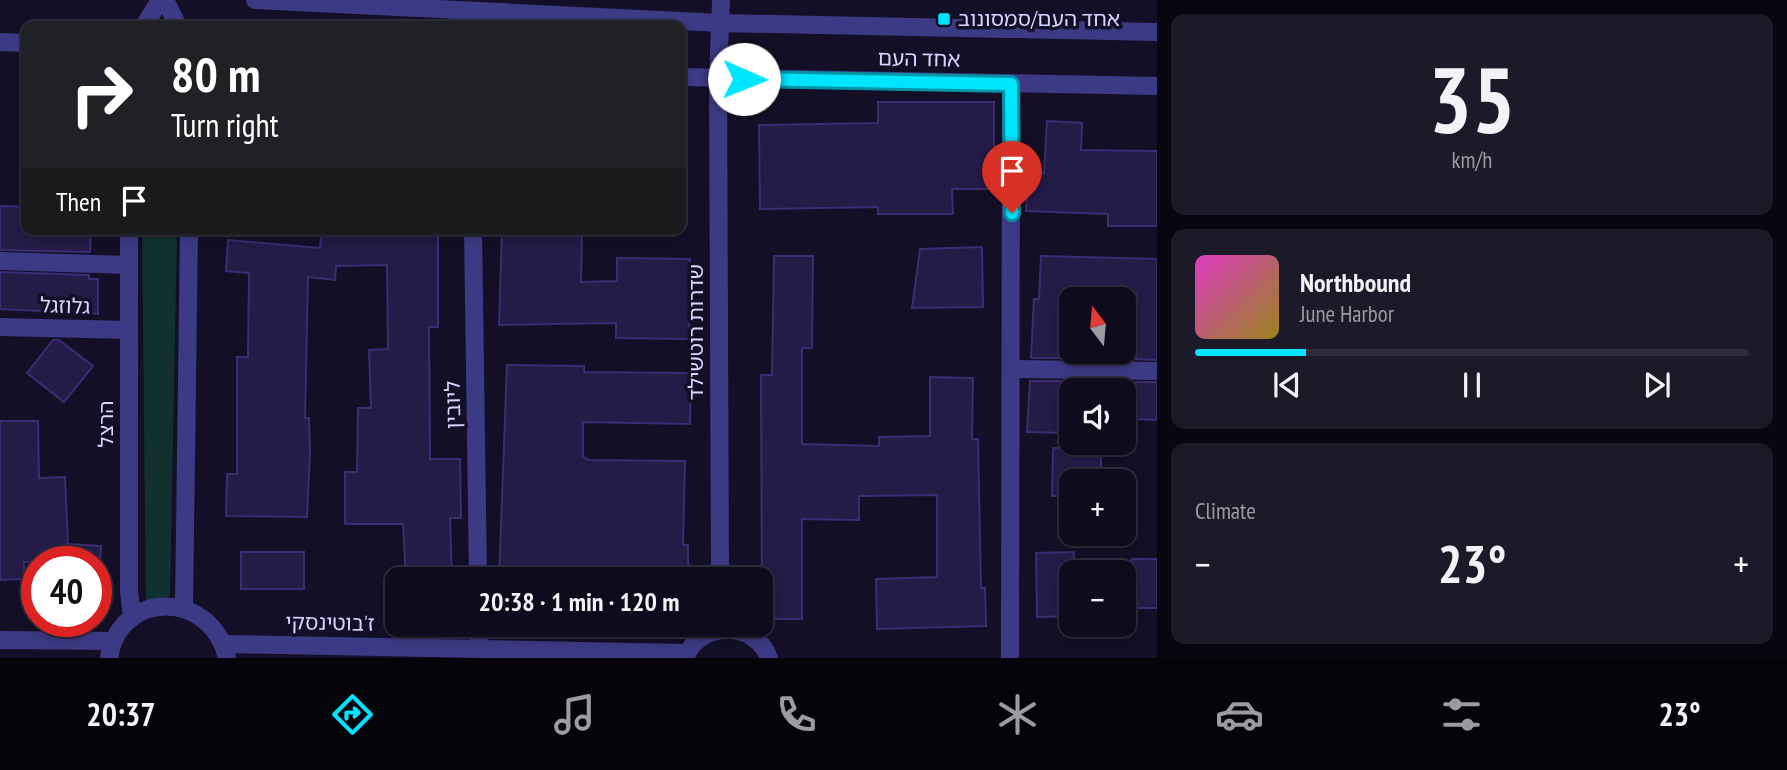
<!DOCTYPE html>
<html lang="en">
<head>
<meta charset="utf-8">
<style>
	:root { --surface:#0e0b1c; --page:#1c1929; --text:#f1f3f6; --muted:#9b9ba3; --line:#2e2b3b; --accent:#00e5ff }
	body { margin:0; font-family:"PT Sans Narrow","Noto Sans Hebrew",sans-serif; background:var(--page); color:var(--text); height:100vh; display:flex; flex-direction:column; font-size:26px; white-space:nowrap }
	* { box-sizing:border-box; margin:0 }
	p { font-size:23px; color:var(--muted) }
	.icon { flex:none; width:38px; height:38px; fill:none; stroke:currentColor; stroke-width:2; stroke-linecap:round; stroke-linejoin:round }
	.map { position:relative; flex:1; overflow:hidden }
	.side { display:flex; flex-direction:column; gap:14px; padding:14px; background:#08060f; width:630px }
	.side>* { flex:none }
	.hud { position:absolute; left:21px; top:21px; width:665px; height:214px; border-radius:14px; box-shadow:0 4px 10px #0003,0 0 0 2px var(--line); background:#202124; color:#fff; overflow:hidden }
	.needle { width:46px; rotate:344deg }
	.controls { position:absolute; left:1059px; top:287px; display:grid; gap:14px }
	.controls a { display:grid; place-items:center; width:77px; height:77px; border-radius:14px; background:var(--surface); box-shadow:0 4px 10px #0003,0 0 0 2px var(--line); font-size:35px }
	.speed { position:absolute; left:21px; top:546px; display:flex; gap:14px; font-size:35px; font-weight:700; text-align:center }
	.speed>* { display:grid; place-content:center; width:91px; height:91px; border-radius:50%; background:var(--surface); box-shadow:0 4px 10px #0003,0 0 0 2px var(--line); line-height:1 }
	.speed .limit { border:10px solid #d22; background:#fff; color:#111 }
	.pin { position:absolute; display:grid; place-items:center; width:60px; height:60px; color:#fff; margin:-72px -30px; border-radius:50% 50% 50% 0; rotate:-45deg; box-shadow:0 0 7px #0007 }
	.pin .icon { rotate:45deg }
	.me { position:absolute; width:77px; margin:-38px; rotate:91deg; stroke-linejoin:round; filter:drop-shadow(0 0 5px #0008) }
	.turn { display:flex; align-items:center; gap:24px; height:147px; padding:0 35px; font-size:32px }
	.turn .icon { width:91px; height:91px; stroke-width:2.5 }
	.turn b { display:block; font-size:49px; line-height:60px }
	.then { display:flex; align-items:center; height:66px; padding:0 35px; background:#0003; gap:14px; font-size:26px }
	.big { font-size:52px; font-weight:800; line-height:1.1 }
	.side .card { flex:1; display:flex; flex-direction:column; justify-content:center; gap:10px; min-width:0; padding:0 24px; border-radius:14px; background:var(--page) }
	.side .dial { align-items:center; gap:0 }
	.dial b { font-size:91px; line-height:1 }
	.song { display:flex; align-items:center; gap:21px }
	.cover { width:84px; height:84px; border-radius:10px; background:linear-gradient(135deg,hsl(310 70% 55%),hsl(50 70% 35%)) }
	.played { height:7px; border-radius:4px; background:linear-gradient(90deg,var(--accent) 20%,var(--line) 20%) }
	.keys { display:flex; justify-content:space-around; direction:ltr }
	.heat { display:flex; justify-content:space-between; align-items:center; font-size:38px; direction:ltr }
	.trip { position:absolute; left:385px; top:567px; width:388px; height:70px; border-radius:14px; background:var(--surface); box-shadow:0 4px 10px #0003,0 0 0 2px var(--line); font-weight:800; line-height:70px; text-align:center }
	.tabs { display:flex; height:112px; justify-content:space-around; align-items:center; background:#06040b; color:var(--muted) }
	.tabs .icon { width:49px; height:49px }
	.tabs .on { color:var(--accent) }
	.tabs b { font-size:32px; color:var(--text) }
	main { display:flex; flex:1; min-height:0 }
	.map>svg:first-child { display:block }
</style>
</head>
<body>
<main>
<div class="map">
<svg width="1157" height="658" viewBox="0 0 1157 658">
	<rect width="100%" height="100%" fill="#130f26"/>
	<!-- green -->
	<polygon fill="#12302f" points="142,229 177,229 170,596 146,609"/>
	<!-- building -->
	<g fill="#241b47" stroke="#3b2d73" stroke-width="2">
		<polygon points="878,102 994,102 994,189 952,189 953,214 878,214 878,207 760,209 759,125 878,123"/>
		<polygon points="1047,121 1082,123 1081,150 1157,151 1157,226 1108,226 1108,214 1026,211 1028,172 1044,173"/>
		<polygon points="0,206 26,207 26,229 91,229 90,252 0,250"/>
		<polygon points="322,229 438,229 438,327 429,327 430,459 460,459 461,518 450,518 452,579 406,579 403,524 345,524 345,472 357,472 358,408 371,408 369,350 388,349 387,265 336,266 335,280 308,277 305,418 309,418 310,452 307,517 226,516 227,474 237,474 237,357 248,357 249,273 226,271 228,240 320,248"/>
		<polygon points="502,229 582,229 581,282 617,281 617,258 690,259 689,339 616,338 616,323 499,325"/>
		<polygon points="982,247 983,307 912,308 920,249"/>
		<polygon points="774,256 813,256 812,348 802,348 802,444 879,446 879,437 930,436 930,377 973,378 972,439 978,439 981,588 985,588 986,626 877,629 876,579 937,577 937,495 859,496 859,520 802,519 802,619 762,619 761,375 772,375"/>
		<polygon points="1041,256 1157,259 1157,360 1136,359 1137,294 1071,292 1071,352 1075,352 1075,358 1031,358 1034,299 1039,299"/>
		<polygon points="0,272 89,275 89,279 98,279 98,314 0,309"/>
		<polygon points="53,340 59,340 93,366 64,402 27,373"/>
		<polygon points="507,365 584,366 584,372 691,373 690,424 583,422 583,457 589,460 685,461 683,545 688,545 688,579 499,579"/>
		<polygon points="1030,381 1074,381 1073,390 1065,390 1065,433 1027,432"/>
		<polygon points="1136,382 1157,382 1157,420 1135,419"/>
		<polygon points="0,421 38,421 39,478 65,477 68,544 101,546 100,562 24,562 24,579 0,580"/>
		<polygon points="1053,448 1101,449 1101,481 1071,481 1071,496 1052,496"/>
		<rect x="241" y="552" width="63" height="37"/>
		<polygon points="1074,552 1071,616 1037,617 1036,553"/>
		<rect x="1132" y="559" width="25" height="49"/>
	</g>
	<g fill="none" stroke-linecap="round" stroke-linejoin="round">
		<!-- minor -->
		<g stroke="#3d3a85" stroke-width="18">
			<polyline points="165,0 178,26"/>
			<polyline points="255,0 721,23 1157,32"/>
			<polyline points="144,26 160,0"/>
			<polyline points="0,42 26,43"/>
			<polyline points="681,77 1157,86"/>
			<polyline points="129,229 129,591 132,618"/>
			<polyline points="473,229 478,579"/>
			<polyline points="0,261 129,265"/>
			<polyline points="0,327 129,330"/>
			<polyline points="1013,369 1157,371"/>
			<polyline points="720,579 718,79 721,0"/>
			<polyline points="184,608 189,229"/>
			<polyline points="479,625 479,649"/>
			<polyline points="0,640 113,641"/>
			<polyline points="224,644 686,653"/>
			<path d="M109,658C119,589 212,590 227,658"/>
			<path d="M685,658C699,621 755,620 769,658"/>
			<polyline points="1010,658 1011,84"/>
		</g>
	</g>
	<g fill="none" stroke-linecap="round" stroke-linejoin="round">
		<defs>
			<polyline id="route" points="744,79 1011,84 1012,213"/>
		</defs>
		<!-- route casing -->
		<use href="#route" stroke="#0095a6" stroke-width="18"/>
		<!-- route -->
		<use href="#route" stroke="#00e5ff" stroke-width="12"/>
	</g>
	<!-- markers -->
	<rect fill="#00e5ff" stroke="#130f26" stroke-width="2.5" x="937" y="12" width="14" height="14" rx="3.5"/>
	<g text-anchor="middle" stroke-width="7" stroke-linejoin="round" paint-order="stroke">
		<!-- poi labels -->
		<g font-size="21" fill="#d9d4ff" stroke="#130f26" text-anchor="start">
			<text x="958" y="26">אחד העם/סמסונוב</text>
		</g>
		<!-- street labels -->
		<g font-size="21" fill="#d9d4ff" stroke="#130f26">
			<text transform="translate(919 59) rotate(1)" y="7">אחד העם</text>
			<text transform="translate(65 306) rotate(2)" y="7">גלוזגל</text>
			<text transform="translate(696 332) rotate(-90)" y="7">שדרות רוטשילד</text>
			<text transform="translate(453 405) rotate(-91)" y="7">ליובין</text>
			<text transform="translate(106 424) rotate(-90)" y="7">הרצל</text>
			<text transform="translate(330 623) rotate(1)" y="7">ז'בוטינסקי</text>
		</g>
	</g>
</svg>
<div class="controls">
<a><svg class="needle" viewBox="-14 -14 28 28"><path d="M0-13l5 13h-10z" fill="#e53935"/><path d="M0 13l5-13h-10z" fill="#9b9ba3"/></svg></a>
<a><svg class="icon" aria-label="sound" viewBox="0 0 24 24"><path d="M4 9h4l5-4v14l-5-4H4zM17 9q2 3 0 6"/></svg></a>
<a>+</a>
<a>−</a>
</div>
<div class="speed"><div class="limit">40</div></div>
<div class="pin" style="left:1012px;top:213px;background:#d93025"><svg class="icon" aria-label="arrive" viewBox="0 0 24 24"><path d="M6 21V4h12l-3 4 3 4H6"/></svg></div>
<svg class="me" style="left:744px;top:79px" viewBox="-20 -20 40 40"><circle r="19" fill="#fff"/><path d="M0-13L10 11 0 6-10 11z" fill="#00e5ff"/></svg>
<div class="trip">20:38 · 1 min · 120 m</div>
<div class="hud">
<div class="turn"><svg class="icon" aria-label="right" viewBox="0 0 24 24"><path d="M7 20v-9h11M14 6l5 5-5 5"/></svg><div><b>80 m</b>Turn right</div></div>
<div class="then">Then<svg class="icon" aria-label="arrive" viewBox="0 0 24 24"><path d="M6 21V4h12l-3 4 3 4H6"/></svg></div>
</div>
</div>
<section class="side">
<div class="card dial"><b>35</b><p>km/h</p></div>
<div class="card">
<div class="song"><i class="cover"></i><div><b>Northbound</b><p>June Harbor</p></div></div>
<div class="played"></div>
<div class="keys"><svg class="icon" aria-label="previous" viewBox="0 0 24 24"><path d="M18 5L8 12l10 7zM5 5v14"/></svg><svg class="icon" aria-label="pause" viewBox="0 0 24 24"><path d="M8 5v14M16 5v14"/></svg><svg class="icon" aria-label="next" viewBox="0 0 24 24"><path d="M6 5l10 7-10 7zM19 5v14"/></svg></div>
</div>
<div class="card"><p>Climate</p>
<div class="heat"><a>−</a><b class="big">23°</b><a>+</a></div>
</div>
</section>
</main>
<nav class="tabs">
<b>20:37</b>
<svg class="icon on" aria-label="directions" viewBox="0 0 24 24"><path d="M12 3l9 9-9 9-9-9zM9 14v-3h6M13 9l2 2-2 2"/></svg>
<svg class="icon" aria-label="music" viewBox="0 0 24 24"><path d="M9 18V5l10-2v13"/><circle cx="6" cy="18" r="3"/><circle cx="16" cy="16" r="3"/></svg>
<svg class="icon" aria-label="phone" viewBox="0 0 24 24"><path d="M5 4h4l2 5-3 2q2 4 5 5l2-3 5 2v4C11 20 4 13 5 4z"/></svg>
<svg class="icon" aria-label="climate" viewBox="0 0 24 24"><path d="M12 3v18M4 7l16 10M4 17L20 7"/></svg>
<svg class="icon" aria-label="car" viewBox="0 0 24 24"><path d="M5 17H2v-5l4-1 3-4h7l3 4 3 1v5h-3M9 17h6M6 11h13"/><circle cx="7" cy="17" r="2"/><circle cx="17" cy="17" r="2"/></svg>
<svg class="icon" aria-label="filters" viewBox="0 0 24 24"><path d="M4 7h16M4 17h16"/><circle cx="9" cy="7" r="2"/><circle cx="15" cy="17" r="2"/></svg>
<b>23°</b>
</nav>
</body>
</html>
